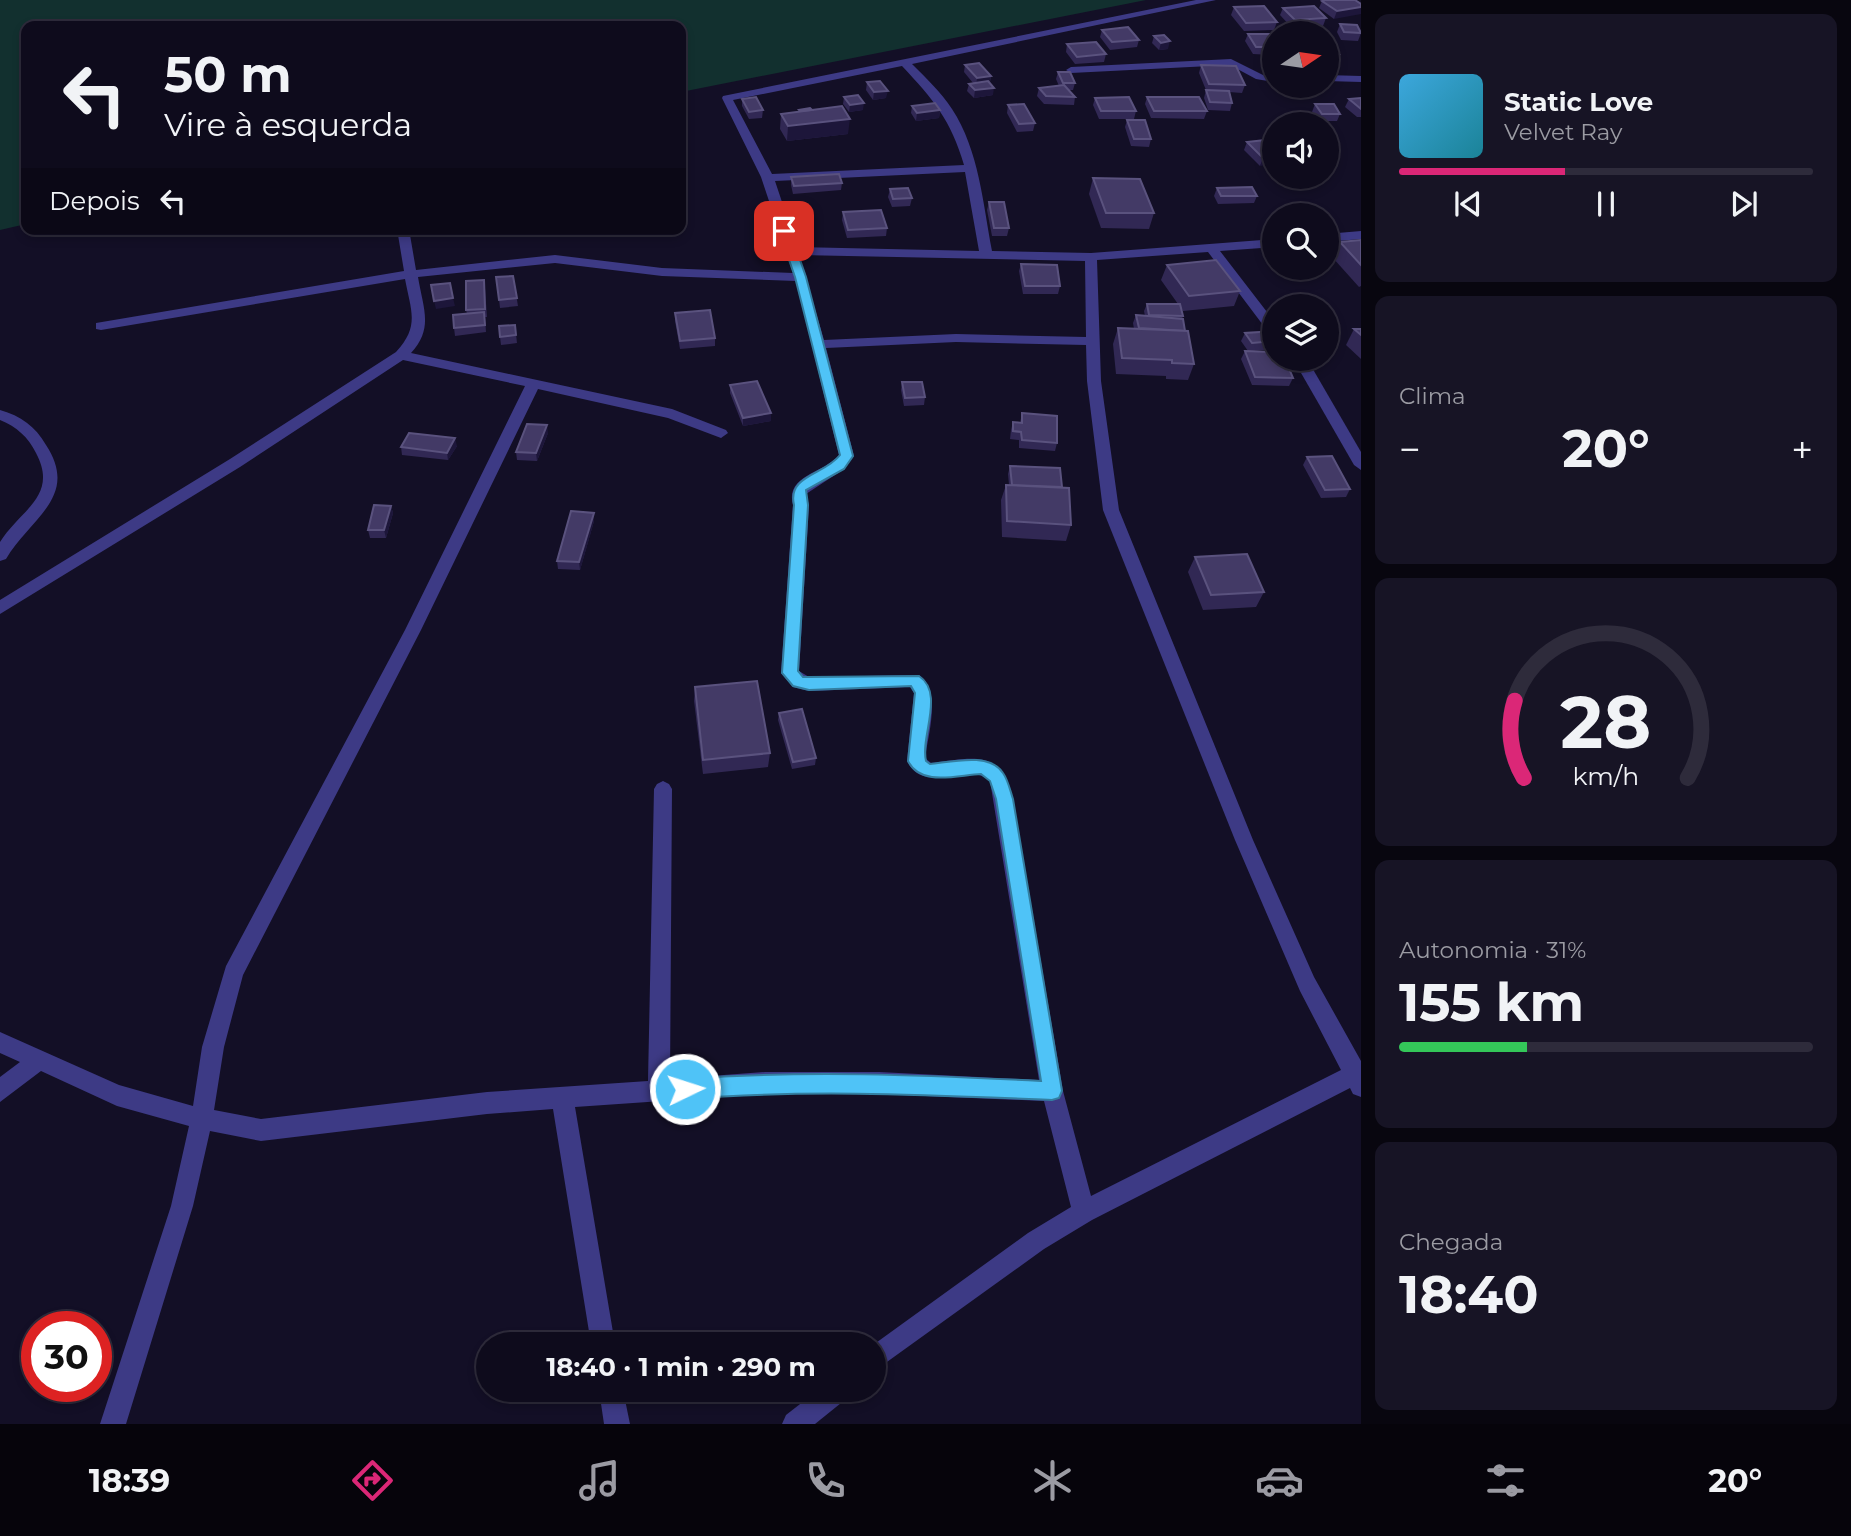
<!DOCTYPE html>
<html lang="pt">
<head>
<meta charset="utf-8">
<style>
	:root { --surface:#0e0b1c; --page:#171425; --text:#f1f3f6; --muted:#9b9ba3; --line:#2e2b3b; --accent:#db2777 }
	body { margin:0; font-family:Montserrat,sans-serif; background:var(--page); color:var(--text); height:100vh; display:flex; flex-direction:column; font-size:26px; white-space:nowrap }
	* { box-sizing:border-box; margin:0 }
	p { font-size:23px; color:var(--muted) }
	.icon { flex:none; width:38px; height:38px; fill:none; stroke:currentColor; stroke-width:2; stroke-linecap:round; stroke-linejoin:round }
	.map { position:relative; flex:1; overflow:hidden }
	.drawer { display:flex; flex-direction:column; gap:14px; padding:14px; background:#08060f; width:490px }
	.drawer>* { flex:none }
	.guide { position:absolute; left:21px; top:21px; width:665px; height:214px; border-radius:14px; box-shadow:0 4px 10px #0003,0 0 0 2px var(--line); background:#0e0b1c; color:var(--text); overflow:hidden }
	.needle { width:46px; rotate:77deg }
	.controls { position:absolute; left:1262px; top:21px; display:grid; gap:14px }
	.controls a { display:grid; place-items:center; width:77px; height:77px; border-radius:50%; background:var(--surface); box-shadow:0 4px 10px #0003,0 0 0 2px var(--line); font-size:35px }
	.speed { position:absolute; left:21px; top:1311px; display:flex; gap:14px; font-size:35px; font-weight:700; text-align:center }
	.speed>* { display:grid; place-content:center; width:91px; height:91px; border-radius:50%; background:var(--surface); box-shadow:0 4px 10px #0003,0 0 0 2px var(--line); line-height:1 }
	.speed .limit { border:10px solid #d22; background:#fff; color:#111 }
	.pin { position:absolute; display:grid; place-items:center; width:60px; height:60px; color:#fff; margin:-30px; border-radius:14px; box-shadow:0 4px 10px #0006 }
	.me { position:absolute; width:77px; margin:-38px; rotate:86deg; stroke-linejoin:round; filter:drop-shadow(0 0 5px #0008) }
	.turn { display:flex; align-items:center; gap:24px; height:147px; padding:0 28px; font-size:32px }
	.turn .icon { width:91px; height:91px; stroke-width:2.5 }
	.turn b { display:block; font-size:49px; line-height:60px }
	.then { display:flex; align-items:center; height:66px; padding:0 28px; background:#0003; gap:14px; font-size:26px }
	.big { font-size:52px; font-weight:700; line-height:1.1 }
	.drawer .card { flex:1; display:flex; flex-direction:column; justify-content:center; gap:10px; min-width:0; padding:0 24px; border-radius:14px; background:var(--page) }
	.drawer .dial { align-items:center; gap:0 }
	.dial svg { height:182px; overflow:visible; fill:none; stroke:var(--line); stroke-width:7; stroke-linecap:round; text-anchor:middle }
	.dial text { fill:var(--text); stroke:none }
	.song { display:flex; align-items:center; gap:21px }
	.cover { width:84px; height:84px; border-radius:10px; background:linear-gradient(135deg,hsl(200 70% 55%),hsl(190 70% 35%)) }
	.played { height:7px; border-radius:4px; background:linear-gradient(90deg,var(--accent) 40%,var(--line) 40%) }
	.keys { display:flex; justify-content:space-around; direction:ltr }
	.heat { display:flex; justify-content:space-between; align-items:center; font-size:38px; direction:ltr }
	.charge { height:10px; border-radius:5px; background:linear-gradient(90deg,#34c759 31%,var(--line) 0) }
	.trip { position:absolute; left:476px; top:1332px; width:410px; height:70px; border-radius:35px; background:var(--surface); box-shadow:0 4px 10px #0003,0 0 0 2px var(--line); font-weight:700; line-height:70px; text-align:center }
	.tab-bar { display:flex; height:112px; justify-content:space-around; align-items:center; background:#06040b; color:var(--muted) }
	.tab-bar .icon { width:49px; height:49px }
	.tab-bar .active { color:var(--accent) }
	.tab-bar b { font-size:32px; color:var(--text) }
	main { display:flex; flex:1; min-height:0 }
	.map>svg:first-child { display:block }
</style>
</head>
<body>
<main>
<div class="map">
<svg width="1361" height="1424" viewBox="0 0 1361 1424">
	<rect width="100%" height="100%" fill="#130f26"/>
	<!-- green -->
	<polygon fill="#12302f" points="0,0 1146,0 681,92 681,26 26,26 26,224 0,230"/>
	<g fill="none" stroke-linecap="round" stroke-linejoin="round">
		<!-- street -->
		<g fill="#3d3a85" fill-rule="evenodd">
			<path d="M1196,0H1216L912,64C926,78 941,92 952,109C979,150 983,204 992,251L1091,253L1274,239V247L1220,251L1274,321V334L1269,333L1208,252L1097,260L1101,381L1119,510L1253,840L1314,977L1361,1061V1097L1353,1094L1350,1088L1092,1220L1044,1249L873,1372V1345L1028,1233L1071,1207L1044,1101L879,1094H765L575,1107L615,1344H591L553,1109L487,1114L261,1141L210,1131L193,1206L126,1424H100L171,1206L189,1126L117,1106L41,1071L0,1102V1077L20,1062L0,1053V1032L119,1085L193,1106L202,1047L226,966L405,630L525,386L403,360L240,467L0,614V600L230,459L396,352C420,326 411,311 405,279L101,330L96,329V323L404,271L397,229H409L416,270L555,255L662,268L793,273L761,177L722,98L723,96ZM902,66C933,99 951,120 964,165L772,174L733,100ZM965,172L979,251L797,247L775,181ZM799,255L1085,261L1086,337L956,334L824,340ZM555,263L662,276L796,281L839,455C823,474 785,475 793,505L781,673L793,687L809,691L910,687L914,693L907,761C925,797 966,759 990,781L1039,1080L879,1072H765L670,1079L672,789L669,784L663,781L657,784L654,789L648,1081L487,1092L261,1119L214,1110L224,1047L243,975L421,630L538,389L668,418L721,438L728,433L726,430L672,409L411,353C434,328 423,308 418,277ZM956,342L1086,345L1087,381L1103,510L1235,840L1300,991L1341,1070L1091,1196L1063,1091L1013,799C1001,748 974,758 931,763L925,758C928,735 942,690 919,675L809,677L799,671L809,505L806,494L844,469L854,456L826,348Z"/>
			<polygon points="1231,59 1263,75 1274,76 1274,82 1256,79 1230,65 1071,73 1066,70 1071,67"/>
			<polygon points="1326,75 1361,76 1361,82 1326,81"/>
			<polygon points="1361,231 1361,239 1326,242 1326,234"/>
			<polygon points="1293,359 1307,359 1361,452 1361,470 1354,465"/>
			<path d="M0,410C21,416 35,426 46,445C80,497 30,518 6,559L0,561V542C20,510 59,496 36,453C28,437 17,427 0,420Z"/>
			<polygon points="599,1390 623,1390 630,1424 604,1424"/>
			<polygon points="818,1390 849,1390 846,1399 815,1424 782,1424 786,1415"/>
		</g>
	</g>
	<!-- wall -->
	<g fill="#312854">
		<polygon points="1355,0 1334,19 1319,8 1322,1"/>
		<polygon points="1234,7 1277,22 1274,30 1244,31 1231,15"/>
		<polygon points="1283,8 1326,18 1323,26 1292,28 1280,15"/>
		<polygon points="1340,24 1361,33 1358,41 1341,40 1337,32"/>
		<polygon points="1102,30 1139,40 1137,47 1110,50 1100,37"/>
		<polygon points="1248,34 1274,34 1274,55 1253,54 1245,41"/>
		<polygon points="1154,36 1168,49 1159,50 1152,43"/>
		<polygon points="1326,40 1339,54 1336,61 1326,61"/>
		<polygon points="1067,44 1106,54 1104,62 1075,64 1066,52"/>
		<polygon points="965,65 991,76 990,82 993,95 974,98 967,91 969,84 973,83 964,72"/>
		<polygon points="1201,65 1245,85 1242,93 1229,92 1232,103 1230,111 1208,110 1204,98 1206,90 1199,73"/>
		<polygon points="1058,72 1075,83 1073,90 1069,90 1075,97 1074,105 1044,104 1037,96 1039,88 1059,86 1056,79"/>
		<polygon points="867,82 886,98 873,100 866,90"/>
		<polygon points="1278,86 1315,86 1312,94 1282,93"/>
		<polygon points="844,97 863,110 849,112 843,104"/>
		<polygon points="1147,97 1207,111 1204,119 1151,118 1145,104"/>
		<polygon points="1095,98 1136,111 1134,119 1099,119 1093,105"/>
		<polygon points="1361,98 1361,117 1357,117 1345,107 1349,99"/>
		<polygon points="742,99 763,110 762,118 749,119 742,106"/>
		<polygon points="1315,104 1340,114 1337,121 1318,121 1312,112"/>
		<polygon points="1008,105 1035,123 1033,131 1017,132 1007,113"/>
		<polygon points="912,106 940,110 939,118 916,121 911,113"/>
		<polygon points="799,110 848,134 787,141 780,129 781,114 799,112"/>
		<polygon points="1127,120 1151,139 1149,147 1131,146 1125,127"/>
		<polygon points="1274,139 1260,166 1244,150 1247,142"/>
		<polygon points="791,177 842,183 841,190 793,194 791,185"/>
		<polygon points="1093,178 1154,213 1149,229 1101,228 1089,194"/>
		<polygon points="1217,188 1257,196 1254,203 1218,204 1214,196"/>
		<polygon points="890,189 912,198 910,206 892,207 888,197"/>
		<polygon points="989,202 1009,228 1007,236 992,236 987,210"/>
		<polygon points="843,212 887,228 886,236 847,238 842,220"/>
		<polygon points="1361,240 1361,286 1359,287 1333,258 1340,242"/>
		<polygon points="1021,264 1060,286 1058,294 1023,294 1019,271"/>
		<polygon points="1167,265 1240,291 1234,306 1183,311 1181,308 1183,316 1182,319 1194,364 1188,380 1166,379 1166,376 1116,374 1113,344 1118,328 1134,329 1133,323 1136,315 1145,316 1144,311 1147,304 1178,304 1161,280"/>
		<polygon points="513,276 518,306 500,308 496,277"/>
		<polygon points="485,288 487,317 485,317 486,332 455,336 454,328 467,314 466,310"/>
		<polygon points="675,313 715,338 715,346 680,349 675,321"/>
		<polygon points="515,325 517,343 501,345 500,337"/>
		<polygon points="1354,329 1361,329 1361,359 1346,345"/>
		<polygon points="1274,331 1274,349 1250,351 1293,378 1289,386 1252,385 1241,359 1245,351 1248,351 1241,341 1245,333"/>
		<polygon points="902,382 925,397 924,405 904,406 901,390"/>
		<polygon points="730,385 771,413 771,421 743,426 730,393"/>
		<polygon points="1022,413 1057,443 1055,451 1019,448 1019,440 1010,439 1011,430 1013,422 1020,423"/>
		<polygon points="548,433 537,461 517,460 516,452"/>
		<polygon points="457,446 448,460 402,455 401,447"/>
		<polygon points="1307,457 1350,489 1346,497 1321,498 1303,465"/>
		<polygon points="1010,466 1062,487 1071,525 1066,541 1002,537 1001,500 1006,485 1009,485 1008,474"/>
		<polygon points="391,506 393,513 386,538 370,538 368,530"/>
		<polygon points="594,513 594,521 580,570 558,569 557,561"/>
		<polygon points="1195,557 1264,592 1256,607 1203,610 1188,572"/>
		<polygon points="695,687 770,753 768,767 703,774 694,701"/>
		<polygon points="779,713 816,758 815,765 792,769 778,720"/>
	</g>
	<!-- shaded-wall -->
	<g fill="#1d163a">
		<polygon points="1361,7 1361,14 1334,19 1337,11"/>
		<polygon points="1170,41 1168,49 1159,50 1161,43"/>
		<polygon points="991,76 989,84 976,86 977,78"/>
		<polygon points="994,88 993,95 974,98 975,90"/>
		<polygon points="888,91 886,98 873,100 874,92"/>
		<polygon points="864,103 863,110 849,112 850,105"/>
		<polygon points="940,110 939,118 916,121 917,113"/>
		<polygon points="850,119 848,134 787,141 788,126"/>
		<polygon points="1274,157 1274,164 1260,166 1263,158"/>
		<polygon points="453,298 455,306 436,309 434,301"/>
		<polygon points="771,413 771,421 743,426 743,418"/>
		<polygon points="547,425 548,433 537,461 536,453"/>
		<polygon points="455,438 457,446 448,460 447,453"/>
		<polygon points="391,506 393,513 386,538 384,530"/>
		<polygon points="594,513 594,521 580,570 579,562"/>
	</g>
	<!-- building -->
	<g fill="#433a66" stroke="#5a527e" stroke-width="2">
		<polygon points="1325,0 1355,0 1361,4 1361,7 1337,11 1322,1"/>
		<polygon points="1264,6 1277,22 1246,23 1234,7"/>
		<polygon points="1314,6 1326,18 1295,20 1283,8"/>
		<polygon points="1340,24 1357,25 1361,33 1344,32"/>
		<polygon points="1128,27 1139,40 1112,42 1102,30"/>
		<polygon points="1248,34 1274,34 1274,47 1256,47"/>
		<polygon points="1164,35 1170,41 1161,43 1154,36"/>
		<polygon points="1326,40 1329,40 1339,54 1326,54"/>
		<polygon points="1096,42 1106,54 1077,57 1067,44"/>
		<polygon points="979,63 991,76 977,78 965,65"/>
		<polygon points="1201,65 1236,66 1245,85 1209,84"/>
		<polygon points="1058,72 1070,72 1075,83 1063,83"/>
		<polygon points="880,81 888,91 874,92 867,82"/>
		<polygon points="988,81 994,88 975,90 969,84"/>
		<polygon points="1064,85 1075,97 1046,96 1039,88"/>
		<polygon points="1206,90 1229,91 1232,103 1210,102"/>
		<polygon points="858,95 864,103 850,105 844,97"/>
		<polygon points="756,97 763,110 749,112 742,99"/>
		<polygon points="1129,97 1136,111 1101,111 1095,98"/>
		<polygon points="1147,97 1199,97 1207,111 1154,111"/>
		<polygon points="1361,98 1361,109 1349,99"/>
		<polygon points="935,103 940,110 917,113 912,106"/>
		<polygon points="1024,104 1035,123 1019,124 1008,105"/>
		<polygon points="1315,104 1334,104 1340,114 1322,114"/>
		<polygon points="842,106 850,119 788,126 781,114"/>
		<polygon points="810,108 812,110 800,111 799,110"/>
		<polygon points="1127,120 1145,120 1151,139 1134,139"/>
		<polygon points="1274,139 1274,157 1263,158 1247,142"/>
		<polygon points="839,174 842,183 794,186 791,177"/>
		<polygon points="1093,178 1140,179 1154,213 1106,213"/>
		<polygon points="1252,187 1257,196 1221,196 1217,188"/>
		<polygon points="908,188 912,198 893,199 890,189"/>
		<polygon points="989,202 1004,202 1009,228 994,228"/>
		<polygon points="881,210 887,228 848,230 843,212"/>
		<polygon points="1361,240 1361,265 1340,242"/>
		<polygon points="1216,260 1240,291 1189,296 1167,265"/>
		<polygon points="1021,264 1057,265 1060,286 1025,286"/>
		<polygon points="513,276 517,298 499,300 496,277"/>
		<polygon points="484,280 485,309 466,310 466,281"/>
		<polygon points="450,283 453,298 434,301 431,285"/>
		<polygon points="1147,304 1180,304 1183,316 1149,315"/>
		<polygon points="710,310 715,338 680,341 675,313"/>
		<polygon points="484,312 485,325 454,328 453,315"/>
		<polygon points="1136,315 1183,319 1185,331 1139,328"/>
		<polygon points="515,325 516,335 500,337 499,326"/>
		<polygon points="1118,328 1188,331 1194,364 1172,363 1172,360 1122,358"/>
		<polygon points="1354,329 1361,329 1361,335"/>
		<polygon points="1274,331 1274,341 1252,343 1245,333"/>
		<polygon points="1245,351 1274,352 1274,359 1285,359 1293,378 1255,377"/>
		<polygon points="757,381 771,413 743,418 730,385"/>
		<polygon points="902,382 922,382 925,397 905,398"/>
		<polygon points="1022,413 1057,416 1057,443 1022,440 1021,432 1013,431 1013,422 1022,423"/>
		<polygon points="527,424 547,425 536,453 516,452"/>
		<polygon points="409,433 455,438 447,453 401,447"/>
		<polygon points="1332,456 1350,489 1325,490 1307,457"/>
		<polygon points="1010,466 1060,468 1062,487 1012,485"/>
		<polygon points="1006,485 1069,488 1071,525 1007,521"/>
		<polygon points="374,505 391,506 384,530 368,530"/>
		<polygon points="571,511 594,513 579,562 557,561"/>
		<polygon points="1247,554 1264,592 1211,595 1195,557"/>
		<polygon points="757,681 770,753 703,760 695,687"/>
		<polygon points="802,709 816,758 793,762 779,713"/>
	</g>
	<!-- route -->
	<path fill="#4fc3f7" stroke="#337fa1" stroke-width="2" d="M780,229L790,231L806,277L853,456L844,469L806,490L808,505L798,671L803,677H809L919,676C945,693 920,737 926,761L930,764C951,762 990,752 1003,773C1008,780 1010,790 1013,799L1062,1091L1059,1098L1052,1100C929,1095 808,1089 685,1099L678,1096L675,1089L678,1082L685,1079C804,1070 922,1075 1041,1081L996,799L990,781L981,774C957,775 921,787 908,761L915,693L911,686L809,690L793,686L782,673L794,505C787,475 825,475 840,455L795,277L779,231Z"/>
</svg>
<div class="controls">
<a><svg class="needle" viewBox="-14 -14 28 28"><path d="M0-13l5 13h-10z" fill="#e53935"/><path d="M0 13l5-13h-10z" fill="#9b9ba3"/></svg></a>
<a><svg class="icon" aria-label="sound" viewBox="0 0 24 24"><path d="M4 9h4l5-4v14l-5-4H4zM17 9q2 3 0 6"/></svg></a>
<a><svg class="icon" aria-label="search" viewBox="0 0 24 24"><circle cx="10" cy="10" r="6"/><path d="M15 15l6 6"/></svg></a>
<a><svg class="icon" aria-label="layers" viewBox="0 0 24 24"><path d="M12 4l9 5-9 5-9-5zM3 14l9 5 9-5"/></svg></a>
</div>
<div class="speed"><div class="limit">30</div></div>
<div class="pin" style="left:784px;top:231px;background:#d93025"><svg class="icon" aria-label="arrive" viewBox="0 0 24 24"><path d="M6 21V4h12l-3 4 3 4H6"/></svg></div>
<svg class="me" style="left:685px;top:1089px" viewBox="-20 -20 40 40"><circle r="17" fill="#4fc3f7" stroke="#fff" stroke-width="3"/><path d="M0-11L8 9 0 5-8 9z" fill="#fff"/></svg>
<div class="trip">18:40 · 1 min · 290 m</div>
<div class="guide">
<div class="turn"><svg class="icon" aria-label="left" viewBox="0 0 24 24"><path d="M17 20v-9H6M10 6l-5 5 5 5"/></svg><div><b>50 m</b>Vire à esquerda</div></div>
<div class="then">Depois<svg class="icon" aria-label="left" viewBox="0 0 24 24"><path d="M17 20v-9H6M10 6l-5 5 5 5"/></svg></div>
</div>
</div>
<section class="drawer">
<div class="card">
<div class="song"><i class="cover"></i><div><b>Static Love</b><p>Velvet Ray</p></div></div>
<div class="played"></div>
<div class="keys"><svg class="icon" aria-label="previous" viewBox="0 0 24 24"><path d="M18 5L8 12l10 7zM5 5v14"/></svg><svg class="icon" aria-label="pause" viewBox="0 0 24 24"><path d="M8 5v14M16 5v14"/></svg><svg class="icon" aria-label="next" viewBox="0 0 24 24"><path d="M6 5l10 7-10 7zM19 5v14"/></svg></div>
</div>
<div class="card"><p>Clima</p>
<div class="heat"><a>−</a><b class="big">20°</b><a>+</a></div>
</div>
<div class="card dial"><svg viewBox="0 0 100 80">
<path d="M14 69A42 42 0 1 1 86 69"/>
<path d="M14 69A42 42 0 0 1 10 35" stroke="#db2777"/>
<text x="50" y="56" font-size="32" font-weight="700">28</text>
<text x="50" y="72" font-size="11">km/h</text>
</svg></div>
<div class="card"><p>Autonomia · 31%</p><b class="big">155 km</b><div class="charge"></div></div>
<div class="card"><p>Chegada</p><b class="big">18:40</b></div>
</section>
</main>
<nav class="tab-bar">
<b>18:39</b>
<svg class="icon active" aria-label="directions" viewBox="0 0 24 24"><path d="M12 3l9 9-9 9-9-9zM9 14v-3h6M13 9l2 2-2 2"/></svg>
<svg class="icon" aria-label="music" viewBox="0 0 24 24"><path d="M9 18V5l10-2v13"/><circle cx="6" cy="18" r="3"/><circle cx="16" cy="16" r="3"/></svg>
<svg class="icon" aria-label="phone" viewBox="0 0 24 24"><path d="M5 4h4l2 5-3 2q2 4 5 5l2-3 5 2v4C11 20 4 13 5 4z"/></svg>
<svg class="icon" aria-label="climate" viewBox="0 0 24 24"><path d="M12 3v18M4 7l16 10M4 17L20 7"/></svg>
<svg class="icon" aria-label="car" viewBox="0 0 24 24"><path d="M5 17H2v-5l4-1 3-4h7l3 4 3 1v5h-3M9 17h6M6 11h13"/><circle cx="7" cy="17" r="2"/><circle cx="17" cy="17" r="2"/></svg>
<svg class="icon" aria-label="filters" viewBox="0 0 24 24"><path d="M4 7h16M4 17h16"/><circle cx="9" cy="7" r="2"/><circle cx="15" cy="17" r="2"/></svg>
<b>20°</b>
</nav>
</body>
</html>
